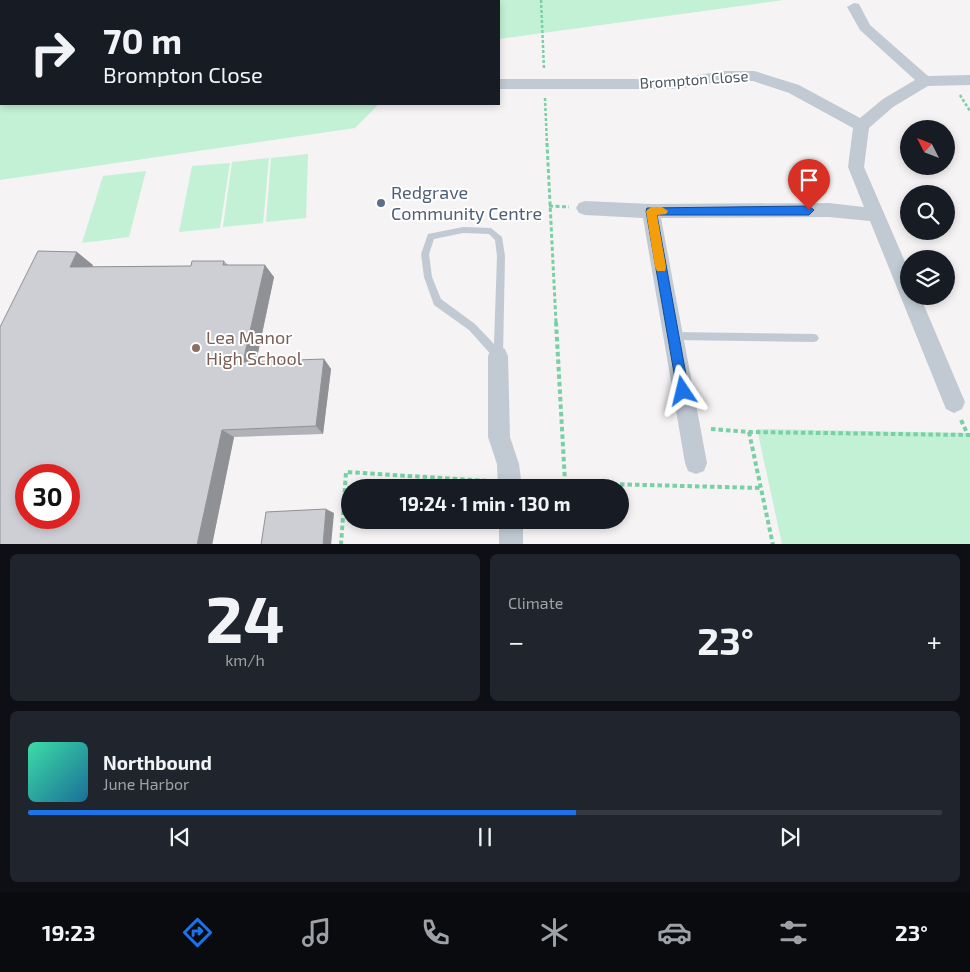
<!DOCTYPE html>
<html lang="en">
<head>
<meta charset="utf-8">
<style>
	:root { --surface:#171b24; --page:#20242c; --text:#f1f3f6; --muted:#9ea1a6; --line:#363941; --accent:#1a73e8 }
	body { margin:0; font-family:"Exo 2",sans-serif; background:var(--page); color:var(--text); height:100vh; display:flex; flex-direction:column; font-size:19px; white-space:nowrap }
	* { box-sizing:border-box; margin:0 }
	p { font-size:16px; color:var(--muted) }
	.icon { flex:none; width:28px; height:28px; fill:none; stroke:currentColor; stroke-width:2; stroke-linecap:round; stroke-linejoin:round }
	.map { position:relative; height:544px; overflow:hidden }
	.details { display:flex; flex-direction:column; gap:10px; padding:10px; background:#0d0f14; flex:1 }
	.details>* { flex:none }
	.guide { position:absolute; left:0px; top:0px; width:500px; height:105px; box-shadow:0 2px 8px #0003; background:#171b24; color:var(--text); overflow:hidden }
	.needle { width:32px; rotate:312deg }
	.buttons { position:absolute; left:900px; top:120px; display:grid; gap:10px }
	.buttons a { display:grid; place-items:center; width:55px; height:55px; border-radius:50%; background:var(--surface); box-shadow:0 2px 8px #0003; font-size:25px }
	.speed { position:absolute; left:15px; top:464px; display:flex; gap:10px; font-size:25px; font-weight:700; text-align:center }
	.speed>* { display:grid; place-content:center; width:65px; height:65px; border-radius:50%; background:var(--surface); box-shadow:0 2px 8px #0003; line-height:1 }
	.speed .limit { border:8px solid #d22; background:#fff; color:#111 }
	.pin { position:absolute; display:grid; place-items:center; width:42px; height:42px; color:#fff; margin:-51px -21px; border-radius:50% 50% 50% 0; rotate:-45deg; box-shadow:0 0 5px #0007 }
	.pin .icon { rotate:45deg }
	.me { position:absolute; width:55px; margin:-28px; rotate:350deg; stroke-linejoin:round; filter:drop-shadow(0 0 4px #0008) }
	.turn { display:flex; align-items:center; gap:18px; height:105px; padding:0 20px; font-size:22px }
	.turn .icon { width:65px; height:65px; stroke-width:2.5 }
	.turn b { display:block; font-size:35px; line-height:42px }
	.big { font-size:38px; font-weight:700; line-height:1.1 }
	.details .card { flex:1; display:flex; flex-direction:column; justify-content:center; gap:8px; min-width:0; padding:0 18px; border-radius:8px; background:var(--page) }
	.details .dial { align-items:center; gap:0 }
	.dial b { font-size:65px; line-height:1 }
	.song { display:flex; align-items:center; gap:15px }
	.cover { width:60px; height:60px; border-radius:8px; background:linear-gradient(135deg,hsl(160 70% 55%),hsl(200 70% 35%)) }
	.played { height:5px; border-radius:2px; background:linear-gradient(90deg,var(--accent) 60%,var(--line) 60%) }
	.keys { display:flex; justify-content:space-around; direction:ltr }
	.heat { display:flex; justify-content:space-between; align-items:center; font-size:28px; direction:ltr }
	.details .tiles { flex:1; display:grid; gap:10px; grid-template-columns:1fr 1fr }
	.card:last-child { grid-column:span 2 }
	.trip { position:absolute; left:341px; top:479px; width:288px; height:50px; border-radius:25px; background:var(--surface); box-shadow:0 2px 8px #0003; font-weight:700; line-height:50px; text-align:center }
	.tabs { display:flex; height:80px; justify-content:space-around; align-items:center; background:#090b0e; color:var(--muted) }
	.tabs .icon { width:35px; height:35px }
	.tabs .active { color:var(--accent) }
	.tabs b { font-size:22px; color:var(--text) }
	.map>svg:first-child { display:block }
</style>
</head>
<body>
<div class="map">
<svg width="970" height="545" viewBox="0 0 970 545">
	<rect width="100%" height="100%" fill="#f5f3f3"/>
	<!-- green -->
	<g fill="#c3f1d5">
		<polygon points="0,0 784,0 499,39 499,1 1,1 1,104 379,104 355,128 0,180"/>
		<polygon points="308,154 306,218 266,222 271,158"/>
		<polygon points="269,158 263,223 223,227 232,162"/>
		<polygon points="230,163 220,228 179,232 192,166"/>
		<polygon points="146,171 129,237 82,243 103,176"/>
		<polygon points="757,429 970,433 970,544 782,544"/>
	</g>
	<g fill="none" stroke-linecap="round" stroke-linejoin="round">
		<!-- path-far2 -->
		<g stroke="#7ad0a6" stroke-width="2.5" stroke-dasharray="3 2" stroke-linecap="butt">
			<polyline points="541,0 544,69"/>
			<polyline points="960,95 970,111"/>
			<polyline points="545,98 547,145"/>
		</g>
		<!-- path-far1 -->
		<g stroke="#7ad0a6" stroke-width="3" stroke-dasharray="4 2.5" stroke-linecap="butt">
			<polyline points="547,143 556,323"/>
			<polyline points="549,206 569,207"/>
		</g>
		<!-- path -->
		<g stroke="#7ad0a6" stroke-width="4" stroke-dasharray="4.5 3" stroke-linecap="butt">
			<polyline points="556,322 565,482"/>
			<polyline points="961,420 968,435"/>
			<polyline points="711,429 749,432 970,435"/>
			<polyline points="749,432 773,545"/>
			<polyline points="530,482 761,488"/>
			<polyline points="341,545 346,472 489,481"/>
		</g>
		<!-- service -->
		<g fill="#c1cad2" fill-rule="evenodd">
			<path d="M463,227L491,228L502,237L505,256L503,356L501,359L498,361L495,359L469,330L434,305L424,277L421,254L428,234ZM463,233L489,234L495,240L497,256L494,344L475,324L441,299L432,277L429,254L434,239Z"/>
			<polygon points="673,332 814,334 817,335 819,338 817,341 814,342 673,340 670,339 668,336 670,333"/>
		</g>
		<!-- minor -->
		<g fill="#c1cad2" fill-rule="evenodd">
			<polygon points="854,3 859,4 870,25 928,76 970,75 970,85 928,86 893,107 869,128 864,167 909,271 909,296 920,296 965,402 962,409 954,413 946,409 870,221 829,217 661,218 707,463 704,471 696,474 688,471 685,463 643,218 585,215 579,213 576,208 579,203 585,201 651,204 829,203 864,207 848,167 853,128 789,93 753,81 722,81 677,89 499,89 499,79 677,79 722,71 754,71 799,85 860,118 883,99 915,80 860,30 847,7"/>
			<polygon points="498,346 505,349 508,356 510,437 519,464 522,488 498,488 497,464 488,437 488,356 491,349"/>
			<rect x="499" y="520" width="24" height="25"/>
		</g>
	</g>
	<!-- wall -->
	<polygon fill="#b0b2b7" points="224,261 228,265 274,277 256,362 324,359 331,369 323,434 234,437 212,545 0,545 0,327 93,265 92,267 191,266"/>
	<!-- shaded-wall -->
	<g fill="#909195">
		<polygon points="77,252 93,265 87,279 70,267"/>
		<polygon points="265,265 274,277 254,372 243,362"/>
		<polygon points="324,359 331,369 323,434 316,426"/>
		<polygon points="222,430 234,437 212,545 197,545"/>
		<polygon points="326,509 334,513 331,545 323,545"/>
	</g>
	<!-- building -->
	<g fill="#cdcfd5" stroke="#909195" fill-rule="evenodd">
		<path d="M38,251L77,252L70,267L191,266L192,261H224L223,265H265L243,362L324,359L316,426L222,430L197,545H0V327ZM26,475H69V518H26Z"/>
		<polygon points="326,509 323,545 261,545 266,512"/>
	</g>
	<!-- route -->
	<polygon fill="#1a73e8" stroke="#114b97" points="809,206 814,210 809,215 657,215 689,391 688,396 683,397 678,396 646,211 647,208"/>
	<!-- slow -->
	<polygon fill="#f59e0b" points="651,207 662,207 668,211 666,214 657,215 666,267 665,271 657,271 655,267 646,211"/>
	<!-- markers -->
	<circle fill="#5c6f8a" stroke="#fff" stroke-width="2" cx="381" cy="203" r="5"/>
	<circle fill="#8d6e63" stroke="#fff" stroke-width="2" cx="196" cy="348" r="5"/>
	<g text-anchor="middle" stroke-width="4" stroke-linejoin="round" paint-order="stroke">
		<!-- far-street labels -->
		<g font-size="15" fill="#4a5661" stroke="#fff">
			<text transform="translate(694 80) rotate(-4)" y="5">Brompton Close</text>
		</g>
		<!-- service labels -->
		<g font-size="18" fill="#4e5e75" stroke="#fff" text-anchor="start">
			<text x="391" y="199">Redgrave<tspan x="391" dy="21">Community Centre</tspan></text>
		</g>
		<!-- education labels -->
		<g font-size="18" fill="#785e54" stroke="#fff" text-anchor="start">
			<text x="206" y="344">Lea Manor<tspan x="206" dy="21">High School</tspan></text>
		</g>
	</g>
</svg>
<div class="buttons">
<a><svg class="needle" viewBox="-14 -14 28 28"><path d="M0-13l5 13h-10z" fill="#e53935"/><path d="M0 13l5-13h-10z" fill="#9ea1a6"/></svg></a>
<a><svg class="icon" aria-label="search" viewBox="0 0 24 24"><circle cx="10" cy="10" r="6"/><path d="M15 15l6 6"/></svg></a>
<a><svg class="icon" aria-label="layers" viewBox="0 0 24 24"><path d="M12 4l9 5-9 5-9-5zM3 14l9 5 9-5"/></svg></a>
</div>
<div class="speed"><div class="limit">30</div></div>
<div class="pin" style="left:809px;top:210px;background:#d93025"><svg class="icon" aria-label="arrive" viewBox="0 0 24 24"><path d="M6 21V4h12l-3 4 3 4H6"/></svg></div>
<svg class="me" style="left:683px;top:391px" viewBox="-20 -20 40 40"><path d="M0-17L14 15 0 8-14 15z" fill="#1a73e8" stroke="#fff" stroke-width="4"/></svg>
<div class="trip">19:24 · 1 min · 130 m</div>
<div class="guide">
<div class="turn"><svg class="icon" aria-label="right" viewBox="0 0 24 24"><path d="M7 20v-9h11M14 6l5 5-5 5"/></svg><div><b>70 m</b>Brompton Close</div></div>
</div>
</div>
<section class="details">
<div class="tiles">
<div class="card dial"><b>24</b><p>km/h</p></div>
<div class="card"><p>Climate</p>
<div class="heat"><a>−</a><b class="big">23°</b><a>+</a></div>
</div>
<div class="card">
<div class="song"><i class="cover"></i><div><b>Northbound</b><p>June Harbor</p></div></div>
<div class="played"></div>
<div class="keys"><svg class="icon" aria-label="previous" viewBox="0 0 24 24"><path d="M18 5L8 12l10 7zM5 5v14"/></svg><svg class="icon" aria-label="pause" viewBox="0 0 24 24"><path d="M8 5v14M16 5v14"/></svg><svg class="icon" aria-label="next" viewBox="0 0 24 24"><path d="M6 5l10 7-10 7zM19 5v14"/></svg></div>
</div>
</div>
</section>
<nav class="tabs">
<b>19:23</b>
<svg class="icon active" aria-label="directions" viewBox="0 0 24 24"><path d="M12 3l9 9-9 9-9-9zM9 14v-3h6M13 9l2 2-2 2"/></svg>
<svg class="icon" aria-label="music" viewBox="0 0 24 24"><path d="M9 18V5l10-2v13"/><circle cx="6" cy="18" r="3"/><circle cx="16" cy="16" r="3"/></svg>
<svg class="icon" aria-label="phone" viewBox="0 0 24 24"><path d="M5 4h4l2 5-3 2q2 4 5 5l2-3 5 2v4C11 20 4 13 5 4z"/></svg>
<svg class="icon" aria-label="climate" viewBox="0 0 24 24"><path d="M12 3v18M4 7l16 10M4 17L20 7"/></svg>
<svg class="icon" aria-label="car" viewBox="0 0 24 24"><path d="M5 17H2v-5l4-1 3-4h7l3 4 3 1v5h-3M9 17h6M6 11h13"/><circle cx="7" cy="17" r="2"/><circle cx="17" cy="17" r="2"/></svg>
<svg class="icon" aria-label="filters" viewBox="0 0 24 24"><path d="M4 7h16M4 17h16"/><circle cx="9" cy="7" r="2"/><circle cx="15" cy="17" r="2"/></svg>
<b>23°</b>
</nav>
</body>
</html>
